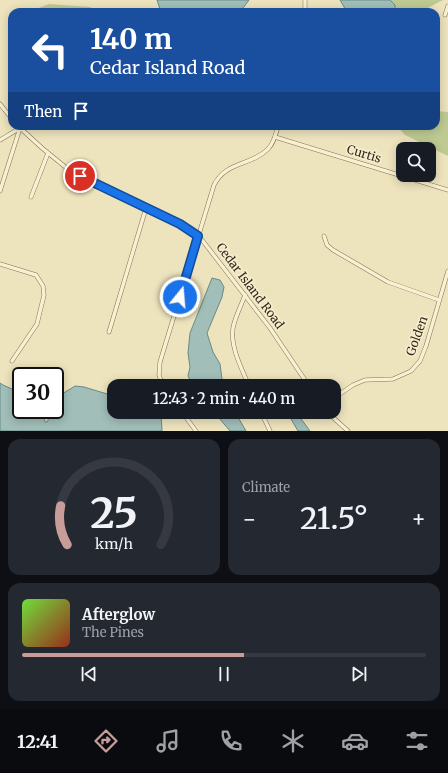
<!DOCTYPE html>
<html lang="en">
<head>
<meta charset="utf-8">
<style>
	:root { --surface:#171b24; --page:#242831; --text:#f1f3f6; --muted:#9ea1a6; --line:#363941; --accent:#c79c99 }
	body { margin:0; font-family:Merriweather,serif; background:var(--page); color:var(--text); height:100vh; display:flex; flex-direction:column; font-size:15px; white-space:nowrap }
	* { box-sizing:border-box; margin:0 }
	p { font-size:13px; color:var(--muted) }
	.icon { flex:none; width:22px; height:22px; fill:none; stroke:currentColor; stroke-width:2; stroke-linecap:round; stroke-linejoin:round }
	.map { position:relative; height:431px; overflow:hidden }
	.sheet { display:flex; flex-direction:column; gap:8px; padding:8px; background:#0d0f14; flex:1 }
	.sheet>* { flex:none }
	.banner { position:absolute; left:8px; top:8px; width:432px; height:122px; border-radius:12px; box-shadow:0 2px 10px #0003; background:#1a4fa0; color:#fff; overflow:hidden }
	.fabs { position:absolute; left:396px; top:142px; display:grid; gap:8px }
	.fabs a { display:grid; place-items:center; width:40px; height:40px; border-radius:8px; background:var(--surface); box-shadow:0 2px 10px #0003; font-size:20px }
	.speed { position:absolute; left:12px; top:367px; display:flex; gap:8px; font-size:20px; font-weight:700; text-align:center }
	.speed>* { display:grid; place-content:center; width:52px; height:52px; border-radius:50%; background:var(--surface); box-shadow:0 2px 10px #0003; line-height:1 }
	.speed .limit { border:2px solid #111; border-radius:6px; background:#fff; color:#111 }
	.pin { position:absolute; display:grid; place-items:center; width:34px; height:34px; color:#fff; margin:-17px; border:2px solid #fff; border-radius:50%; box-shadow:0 1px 4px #0007 }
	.me { position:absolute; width:44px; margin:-22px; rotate:17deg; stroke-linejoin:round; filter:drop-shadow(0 0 3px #0008) }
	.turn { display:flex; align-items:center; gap:14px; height:84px; padding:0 16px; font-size:18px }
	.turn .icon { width:52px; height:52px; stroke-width:2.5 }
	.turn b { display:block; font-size:28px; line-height:34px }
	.then { display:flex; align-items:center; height:38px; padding:0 16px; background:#0003; gap:8px; font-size:15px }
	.big { font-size:30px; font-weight:600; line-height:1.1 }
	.sheet .card { flex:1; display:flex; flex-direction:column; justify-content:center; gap:6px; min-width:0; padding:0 14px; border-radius:12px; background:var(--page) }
	.sheet .dial { align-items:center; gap:0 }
	.dial svg { height:104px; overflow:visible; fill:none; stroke:var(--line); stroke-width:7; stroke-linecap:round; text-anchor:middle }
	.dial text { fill:var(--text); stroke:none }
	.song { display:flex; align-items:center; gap:12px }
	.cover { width:48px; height:48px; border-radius:6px; background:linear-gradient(135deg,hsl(100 70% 55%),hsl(10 70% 35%)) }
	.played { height:4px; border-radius:2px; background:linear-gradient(90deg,var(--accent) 55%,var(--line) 55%) }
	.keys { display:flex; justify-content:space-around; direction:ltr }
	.heat { display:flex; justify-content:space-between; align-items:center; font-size:22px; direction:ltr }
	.sheet .tiles { flex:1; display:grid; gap:8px; grid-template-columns:1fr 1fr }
	.card:last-child { grid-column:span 2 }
	.trip { position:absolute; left:107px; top:379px; width:234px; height:40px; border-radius:12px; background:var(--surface); box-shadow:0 2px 10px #0003; font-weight:600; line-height:40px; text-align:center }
	.tabs { display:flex; height:64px; justify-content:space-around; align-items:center; background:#090b0e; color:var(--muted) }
	.tabs .icon { width:28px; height:28px }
	.tabs .current { color:var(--accent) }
	.tabs b { font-size:18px; color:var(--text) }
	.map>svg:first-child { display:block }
</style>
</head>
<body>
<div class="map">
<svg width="448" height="431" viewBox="0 0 448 431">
	<rect width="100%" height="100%" fill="#ede3bd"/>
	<!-- green -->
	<g fill="#beca92">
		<polygon points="383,0 443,0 420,12 390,11"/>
		<polygon points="49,4 91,7 91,12 28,12"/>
		<polygon points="436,111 448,112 448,156 405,135 397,126 436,126"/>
	</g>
	<!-- water -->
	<g fill="#a1beb8" stroke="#698b86">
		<polygon points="157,0 249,0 243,8 238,12 161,12"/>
		<polygon points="340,0 390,0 395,5 395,12 347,12"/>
		<polygon points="212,278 220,280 224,287 222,297 207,333 213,352 220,364 223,386 193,386 188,376 190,367 188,353 190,333"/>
		<polygon points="0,383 3,385 21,393 21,410 41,410 44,415 45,422 47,422 53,410 55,410 55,407 62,394 75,386 84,387 114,396 114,412 161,412 162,431 0,431"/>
		<polygon points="214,412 235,412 246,431 230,431"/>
		<polygon points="287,412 296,412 310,431 298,431"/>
	</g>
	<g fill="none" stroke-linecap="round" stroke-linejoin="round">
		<defs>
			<g id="minor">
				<polyline points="305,12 305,0"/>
				<polyline points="445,15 448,6"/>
				<polyline points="0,104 12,119"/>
				<polyline points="18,126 42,148 69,170 180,224 199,236 270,328 309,386"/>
				<polyline points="275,137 448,190"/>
				<polyline points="0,140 20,128"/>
				<polyline points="0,191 20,128"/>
				<polyline points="31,197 48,153"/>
				<polyline points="324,236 327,245 333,250 388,282 439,300"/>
				<polyline points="0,264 36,275 43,286 44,295 37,324 12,361"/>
				<path d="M245,295C241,306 235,317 233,328C230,347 242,369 249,386"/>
				<polyline points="109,332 146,208"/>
				<path d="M163,386L159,375L160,362L214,185C226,161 251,166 268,149C274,143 276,134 278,126"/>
				<polyline points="334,398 353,385 365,380 393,379 411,371 420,361 426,346 448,271"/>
				<polyline points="182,412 196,431"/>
				<polyline points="261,412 270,431"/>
				<polyline points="327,412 348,431"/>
			</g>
		</defs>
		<!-- minor casing -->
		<use href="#minor" stroke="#847357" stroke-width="4.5"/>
		<!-- minor -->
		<use href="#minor" stroke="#f8f0d0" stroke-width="3.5"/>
	</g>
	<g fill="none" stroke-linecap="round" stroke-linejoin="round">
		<defs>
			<polyline id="route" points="80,176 180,224 198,236 180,297"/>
		</defs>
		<!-- route casing -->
		<use href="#route" stroke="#114b97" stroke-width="10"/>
		<!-- route -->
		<use href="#route" stroke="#1a73e8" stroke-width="7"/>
	</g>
	<g text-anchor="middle" stroke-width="3.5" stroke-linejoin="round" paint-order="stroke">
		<!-- street labels -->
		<g font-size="12" fill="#34291b" stroke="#f5edcd">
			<text transform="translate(364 154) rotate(17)" y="4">Curtis</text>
			<text transform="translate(250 286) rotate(53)" y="4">Cedar Island Road</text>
			<text transform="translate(417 336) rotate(-70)" y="4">Golden</text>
		</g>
	</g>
</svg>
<div class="fabs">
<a><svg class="icon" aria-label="search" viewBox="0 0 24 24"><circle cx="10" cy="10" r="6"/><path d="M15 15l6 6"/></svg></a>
</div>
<div class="speed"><div class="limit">30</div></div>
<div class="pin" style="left:80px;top:176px;background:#d93025"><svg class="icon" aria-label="arrive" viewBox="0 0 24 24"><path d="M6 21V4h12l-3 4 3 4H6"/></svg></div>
<svg class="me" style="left:180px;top:297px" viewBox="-20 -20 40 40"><circle r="17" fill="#1a73e8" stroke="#fff" stroke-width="3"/><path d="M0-11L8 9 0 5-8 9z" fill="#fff"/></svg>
<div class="trip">12:43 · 2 min · 440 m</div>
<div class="banner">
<div class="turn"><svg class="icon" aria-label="left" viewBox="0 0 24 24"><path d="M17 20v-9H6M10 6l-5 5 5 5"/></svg><div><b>140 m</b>Cedar Island Road</div></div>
<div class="then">Then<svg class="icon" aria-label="arrive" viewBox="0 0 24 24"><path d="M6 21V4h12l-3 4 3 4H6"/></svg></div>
</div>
</div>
<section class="sheet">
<div class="tiles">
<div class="card dial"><svg viewBox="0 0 100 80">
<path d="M14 69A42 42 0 1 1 86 69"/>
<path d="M14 69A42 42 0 0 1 9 39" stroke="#c79c99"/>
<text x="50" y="56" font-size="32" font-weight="700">25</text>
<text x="50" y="72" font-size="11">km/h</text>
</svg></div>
<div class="card"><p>Climate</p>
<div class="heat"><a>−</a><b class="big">21.5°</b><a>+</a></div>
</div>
<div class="card">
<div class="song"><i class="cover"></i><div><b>Afterglow</b><p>The Pines</p></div></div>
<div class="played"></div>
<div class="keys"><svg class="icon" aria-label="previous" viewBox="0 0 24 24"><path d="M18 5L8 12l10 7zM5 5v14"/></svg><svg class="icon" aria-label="pause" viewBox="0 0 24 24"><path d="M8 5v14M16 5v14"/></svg><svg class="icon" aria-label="next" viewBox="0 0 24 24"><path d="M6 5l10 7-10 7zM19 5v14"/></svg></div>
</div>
</div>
</section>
<nav class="tabs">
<b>12:41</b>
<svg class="icon current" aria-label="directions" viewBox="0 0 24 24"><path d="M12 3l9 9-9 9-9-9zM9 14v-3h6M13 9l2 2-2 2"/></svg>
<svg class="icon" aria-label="music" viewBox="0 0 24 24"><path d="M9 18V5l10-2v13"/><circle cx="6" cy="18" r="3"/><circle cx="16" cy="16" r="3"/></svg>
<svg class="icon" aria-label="phone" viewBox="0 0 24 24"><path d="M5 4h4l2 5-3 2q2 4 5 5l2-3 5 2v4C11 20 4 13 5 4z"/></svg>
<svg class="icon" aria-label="climate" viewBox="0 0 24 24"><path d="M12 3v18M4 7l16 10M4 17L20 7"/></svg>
<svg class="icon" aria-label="car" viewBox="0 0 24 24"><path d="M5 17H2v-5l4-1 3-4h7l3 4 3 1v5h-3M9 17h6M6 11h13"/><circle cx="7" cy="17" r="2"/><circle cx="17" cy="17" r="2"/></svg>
<svg class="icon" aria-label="filters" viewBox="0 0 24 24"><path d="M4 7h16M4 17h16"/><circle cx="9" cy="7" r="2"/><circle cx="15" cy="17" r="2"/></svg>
</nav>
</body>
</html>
